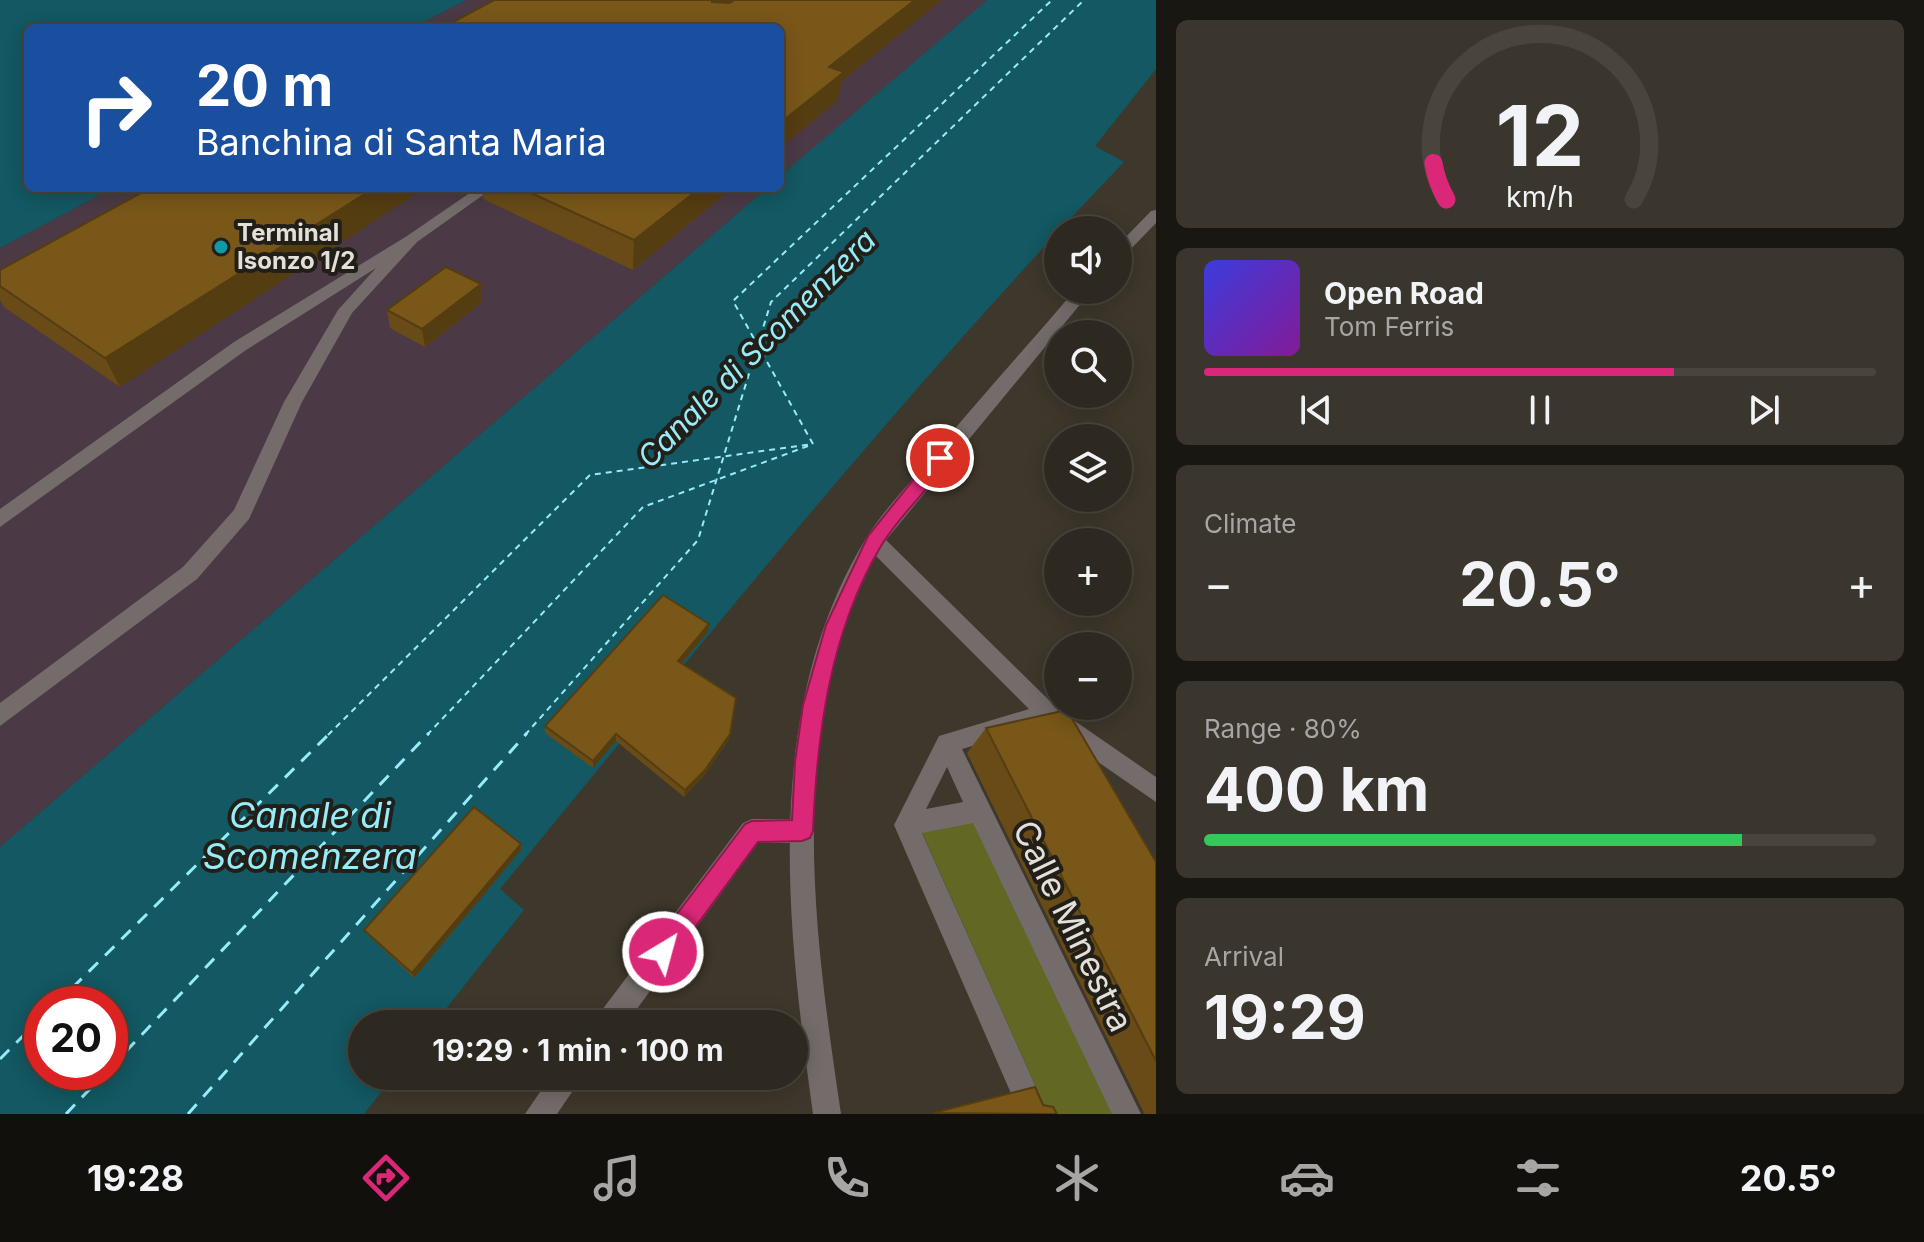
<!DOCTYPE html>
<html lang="en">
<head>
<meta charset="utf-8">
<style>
	:root { --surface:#2e2920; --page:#3a352d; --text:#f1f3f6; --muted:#a7a6a5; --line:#49453e; --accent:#db2777 }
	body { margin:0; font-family:Inter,sans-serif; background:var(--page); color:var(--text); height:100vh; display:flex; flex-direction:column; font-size:30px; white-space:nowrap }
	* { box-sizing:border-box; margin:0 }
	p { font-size:26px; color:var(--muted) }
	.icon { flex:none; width:44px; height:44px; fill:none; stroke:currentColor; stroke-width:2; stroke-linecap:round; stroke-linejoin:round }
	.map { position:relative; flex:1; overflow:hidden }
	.side { display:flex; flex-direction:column; gap:20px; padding:20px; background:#191712; width:768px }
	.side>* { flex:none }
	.top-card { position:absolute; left:24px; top:24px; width:760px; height:168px; border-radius:12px; box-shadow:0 4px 20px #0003,0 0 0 2px var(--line); background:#1a4fa0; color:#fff; overflow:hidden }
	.controls { position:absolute; left:1044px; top:216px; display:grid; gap:16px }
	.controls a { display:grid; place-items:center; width:88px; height:88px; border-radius:50%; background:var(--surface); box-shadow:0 4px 20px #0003,0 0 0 2px var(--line); font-size:40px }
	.speed { position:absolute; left:24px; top:986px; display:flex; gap:16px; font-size:40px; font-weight:700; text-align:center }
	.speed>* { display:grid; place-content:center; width:104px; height:104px; border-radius:50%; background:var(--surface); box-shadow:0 4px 20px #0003,0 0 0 2px var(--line); line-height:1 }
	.speed .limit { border:12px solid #d22; background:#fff; color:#111 }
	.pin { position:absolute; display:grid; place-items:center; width:68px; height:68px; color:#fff; margin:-34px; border:4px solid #fff; border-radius:50%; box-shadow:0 2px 8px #0007 }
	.me { position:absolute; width:88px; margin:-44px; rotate:37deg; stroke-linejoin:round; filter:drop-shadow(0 0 6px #0008) }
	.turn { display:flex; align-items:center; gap:28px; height:168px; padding:0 40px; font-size:36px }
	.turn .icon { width:104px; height:104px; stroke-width:2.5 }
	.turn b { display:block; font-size:56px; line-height:68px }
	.big { font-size:60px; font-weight:700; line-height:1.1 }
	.side .card { flex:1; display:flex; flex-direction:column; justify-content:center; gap:12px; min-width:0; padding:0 28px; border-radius:12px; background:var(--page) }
	.side .dial { align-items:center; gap:0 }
	.dial svg { height:208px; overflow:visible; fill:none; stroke:var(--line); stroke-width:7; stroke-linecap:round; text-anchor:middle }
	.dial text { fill:var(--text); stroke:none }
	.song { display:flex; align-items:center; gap:24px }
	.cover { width:96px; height:96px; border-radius:12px; background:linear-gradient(135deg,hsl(240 70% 55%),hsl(290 70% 35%)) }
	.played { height:8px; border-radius:4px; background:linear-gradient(90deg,var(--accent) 70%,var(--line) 70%) }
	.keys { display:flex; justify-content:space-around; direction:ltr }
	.heat { display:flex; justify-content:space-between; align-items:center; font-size:44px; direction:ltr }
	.charge { height:12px; border-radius:6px; background:linear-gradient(90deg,#34c759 80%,var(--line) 0) }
	.trip { position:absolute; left:348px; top:1010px; width:460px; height:80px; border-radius:40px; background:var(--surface); box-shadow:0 4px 20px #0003,0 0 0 2px var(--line); font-weight:700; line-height:80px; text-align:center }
	.tabs { display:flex; height:128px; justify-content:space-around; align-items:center; background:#12100d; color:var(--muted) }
	.tabs .icon { width:56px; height:56px }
	.tabs .current { color:var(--accent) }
	.tabs b { font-size:36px; color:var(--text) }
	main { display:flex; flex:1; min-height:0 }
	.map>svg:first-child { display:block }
</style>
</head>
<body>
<main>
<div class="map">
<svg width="1156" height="1114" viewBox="0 0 1156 1114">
	<rect width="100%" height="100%" fill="#3e372b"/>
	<!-- industrial -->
	<g fill="#4b3a45">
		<polygon points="466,0 987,0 780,177 780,28 413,28"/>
		<polygon points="113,188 767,188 0,847 0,248"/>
	</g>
	<!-- green -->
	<polygon fill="#626723" points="977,815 1123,1114 1048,1114 920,828"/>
	<!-- water -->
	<g fill="#135862" fill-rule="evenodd">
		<polygon points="0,0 466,0 413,28 28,28 28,188 113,188 0,248"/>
		<path d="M987,0H1156V69L1095,146L1124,162C903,392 703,642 500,889L524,910L434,1024H362V1076H394L364,1114H0V847L767,188H780V176ZM42,1004H110V1072H42Z"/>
	</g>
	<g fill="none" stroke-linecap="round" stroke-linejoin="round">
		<!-- ferry-far1 -->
		<g stroke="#97ecfa" stroke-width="2" stroke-dasharray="6 5" stroke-linecap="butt">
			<polyline points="813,444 733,301 1052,0"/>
			<polyline points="328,735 590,475 813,444"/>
			<polyline points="427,735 643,507 808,446"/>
			<polyline points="525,735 698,540 771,302 1084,0"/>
		</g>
		<!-- ferry -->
		<g stroke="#97ecfa" stroke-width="3" stroke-dasharray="13 10" stroke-linecap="butt">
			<polyline points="56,1004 330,733"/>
			<polyline points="0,1059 42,1017"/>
			<polyline points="110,1068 429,733"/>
			<polyline points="66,1114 106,1072"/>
			<polyline points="188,1114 527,733"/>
		</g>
		<!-- lane -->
		<g fill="#746c6b" fill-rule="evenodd">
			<polygon points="477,188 493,188 417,242 352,313 302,402 249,519 197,579 0,726 0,703 183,567 234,510 284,402 338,310 376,268 246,350 0,527 0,509 234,342 407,236"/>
			<polygon points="752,819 802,819 811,823 814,831 811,839 802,843 758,843 626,1024 595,1024 599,1014 743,823"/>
			<polygon points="551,1076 583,1076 557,1114 525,1114"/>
		</g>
		<!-- street -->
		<g fill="#746c6b" fill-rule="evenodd">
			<polygon points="1156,210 1156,223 1123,257 1118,259 1118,245 1151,211"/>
			<path d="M1075,290H1092L886,540L1056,707L1059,714L1057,718L1064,716L1072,719L1156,777V802L1056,733L1053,726L1055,722L962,749L1141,1114H1112L973,823L922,833L1048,1114H1020L894,825L939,736L1029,709L876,556C784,726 814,931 841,1114H813C787,925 761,712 865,540C880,515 902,492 921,469C971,408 1024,350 1075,290ZM947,767L963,802L926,809Z"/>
		</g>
	</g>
	<!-- wall -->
	<g fill="#684b16">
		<polygon points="150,188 120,387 4,307 0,300 0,270"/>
		<polygon points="482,188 732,188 633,270 483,199"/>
		<polygon points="481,284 482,302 425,347 390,328 387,310"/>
		<polygon points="708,632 682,663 730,734 728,741 703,777 684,797 616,741 593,768 545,733 545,726"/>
		<polygon points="986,728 1156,862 1156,1114 1143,1114 1144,1113 967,753"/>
		<polygon points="521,844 521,850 414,978 368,935 364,930"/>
	</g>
	<!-- shaded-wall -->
	<g fill="#553d12">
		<polygon points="712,0 745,0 709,26"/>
		<polygon points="915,0 942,0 842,81 837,101 780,148 780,123 829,67"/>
		<polygon points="374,188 425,188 120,387 105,358"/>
		<polygon points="700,188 732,188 633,270 634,240"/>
		<polygon points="481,284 482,302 425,347 422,329"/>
		<polygon points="709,624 708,632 677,669 678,661"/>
		<polygon points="616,734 616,741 593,768 593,761"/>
		<polygon points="730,734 728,741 703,777 684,797 685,790"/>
		<polygon points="521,844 521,850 414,978 412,973"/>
	</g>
	<!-- building -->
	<g fill="#795719" stroke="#553d12" stroke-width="2">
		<polygon points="494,0 712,0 712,2 730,3 734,0 915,0 829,67 844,72 780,123 780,28 442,28"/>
		<polygon points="150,188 374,188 105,358 0,286 0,270"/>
		<polygon points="520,188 700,188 634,240"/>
		<polygon points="446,267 481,284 422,329 387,310"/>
		<polygon points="663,595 709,624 678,661 736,698 730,734 705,770 685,790 616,734 593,761 545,726"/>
		<polygon points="1067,710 1156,862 1156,1061 986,728"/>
		<polygon points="474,807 521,844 412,973 364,930"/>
		<polygon points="1035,1087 1043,1105 1053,1107 1057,1114 933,1113"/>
	</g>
	<!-- route -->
	<path fill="#db2777" stroke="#8e194d" stroke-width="2" d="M940,452L949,458C930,490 900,514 881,546C830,632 817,733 813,831L810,838L802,841L758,842L671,960L663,964L655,960L651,952L655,943L745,824L752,821L792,820L795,762L803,705L826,625L868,536L934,454Z"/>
	<!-- markers -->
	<circle fill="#0f9aa8" stroke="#221f19" stroke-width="3" cx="221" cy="247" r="8"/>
	<g text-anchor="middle" stroke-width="8" stroke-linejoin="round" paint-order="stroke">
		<!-- far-poi labels -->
		<g font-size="24" font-weight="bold" fill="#e4e0d8" stroke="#221f19" text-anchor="start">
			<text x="237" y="241">Terminal<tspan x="237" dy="28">Isonzo 1/2</tspan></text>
		</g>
		<!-- water labels -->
		<g font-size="30" font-style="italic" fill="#97ecfa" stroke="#221f19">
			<text transform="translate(757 349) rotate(-45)" y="10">Canale di Scomenzera</text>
		</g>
		<!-- near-street labels -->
		<g font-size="34" fill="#e4e0d8" stroke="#221f19">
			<text transform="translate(1073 926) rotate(64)" y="12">Calle Minestra</text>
		</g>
		<!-- near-water labels -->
		<g font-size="36" font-style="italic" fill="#97ecfa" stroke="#221f19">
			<text x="310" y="828">Canale di<tspan x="310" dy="41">Scomenzera</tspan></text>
		</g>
	</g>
</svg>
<div class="controls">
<a><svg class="icon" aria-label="sound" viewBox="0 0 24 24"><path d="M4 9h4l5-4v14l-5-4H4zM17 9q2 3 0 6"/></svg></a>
<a><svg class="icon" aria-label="search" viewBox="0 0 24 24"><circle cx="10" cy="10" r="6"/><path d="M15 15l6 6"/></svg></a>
<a><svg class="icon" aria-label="layers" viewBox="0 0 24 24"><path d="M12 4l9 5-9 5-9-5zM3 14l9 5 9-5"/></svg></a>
<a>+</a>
<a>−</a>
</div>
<div class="speed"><div class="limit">20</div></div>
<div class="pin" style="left:940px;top:458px;background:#d93025"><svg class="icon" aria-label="arrive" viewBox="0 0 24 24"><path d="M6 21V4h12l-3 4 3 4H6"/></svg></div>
<svg class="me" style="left:663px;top:952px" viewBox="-20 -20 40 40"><circle r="17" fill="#db2777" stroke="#fff" stroke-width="3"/><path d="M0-11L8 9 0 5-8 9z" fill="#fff"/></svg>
<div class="trip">19:29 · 1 min · 100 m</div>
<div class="top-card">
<div class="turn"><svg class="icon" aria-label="right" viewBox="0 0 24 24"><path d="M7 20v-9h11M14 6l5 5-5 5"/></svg><div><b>20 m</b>Banchina di Santa Maria</div></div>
</div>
</div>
<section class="side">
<div class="card dial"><svg viewBox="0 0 100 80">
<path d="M14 69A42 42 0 1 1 86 69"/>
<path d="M14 69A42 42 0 0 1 9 55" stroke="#db2777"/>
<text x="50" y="56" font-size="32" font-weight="700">12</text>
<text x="50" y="72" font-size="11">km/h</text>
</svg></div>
<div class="card">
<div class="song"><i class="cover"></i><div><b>Open Road</b><p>Tom Ferris</p></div></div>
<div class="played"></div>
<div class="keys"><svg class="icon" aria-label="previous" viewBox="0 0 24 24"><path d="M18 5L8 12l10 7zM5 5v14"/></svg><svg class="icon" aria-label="pause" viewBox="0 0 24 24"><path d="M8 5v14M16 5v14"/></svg><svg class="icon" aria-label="next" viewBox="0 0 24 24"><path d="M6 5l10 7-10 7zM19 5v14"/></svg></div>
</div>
<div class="card"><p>Climate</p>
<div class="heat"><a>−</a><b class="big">20.5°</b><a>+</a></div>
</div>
<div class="card"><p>Range · 80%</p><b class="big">400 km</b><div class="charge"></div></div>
<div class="card"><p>Arrival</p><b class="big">19:29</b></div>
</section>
</main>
<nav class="tabs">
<b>19:28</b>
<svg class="icon current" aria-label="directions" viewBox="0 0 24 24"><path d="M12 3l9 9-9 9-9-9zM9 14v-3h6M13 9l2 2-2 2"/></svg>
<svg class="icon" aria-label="music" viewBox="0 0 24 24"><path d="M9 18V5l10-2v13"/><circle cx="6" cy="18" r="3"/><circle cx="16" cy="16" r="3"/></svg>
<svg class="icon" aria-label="phone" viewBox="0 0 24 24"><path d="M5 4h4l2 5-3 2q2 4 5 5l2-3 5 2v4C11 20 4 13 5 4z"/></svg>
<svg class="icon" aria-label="climate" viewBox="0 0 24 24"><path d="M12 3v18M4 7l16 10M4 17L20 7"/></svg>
<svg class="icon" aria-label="car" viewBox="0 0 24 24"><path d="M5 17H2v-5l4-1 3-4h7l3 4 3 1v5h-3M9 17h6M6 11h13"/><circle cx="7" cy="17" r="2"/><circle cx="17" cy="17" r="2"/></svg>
<svg class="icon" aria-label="filters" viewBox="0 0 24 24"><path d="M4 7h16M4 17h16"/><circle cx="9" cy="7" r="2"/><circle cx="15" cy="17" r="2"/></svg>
<b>20.5°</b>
</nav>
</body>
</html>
